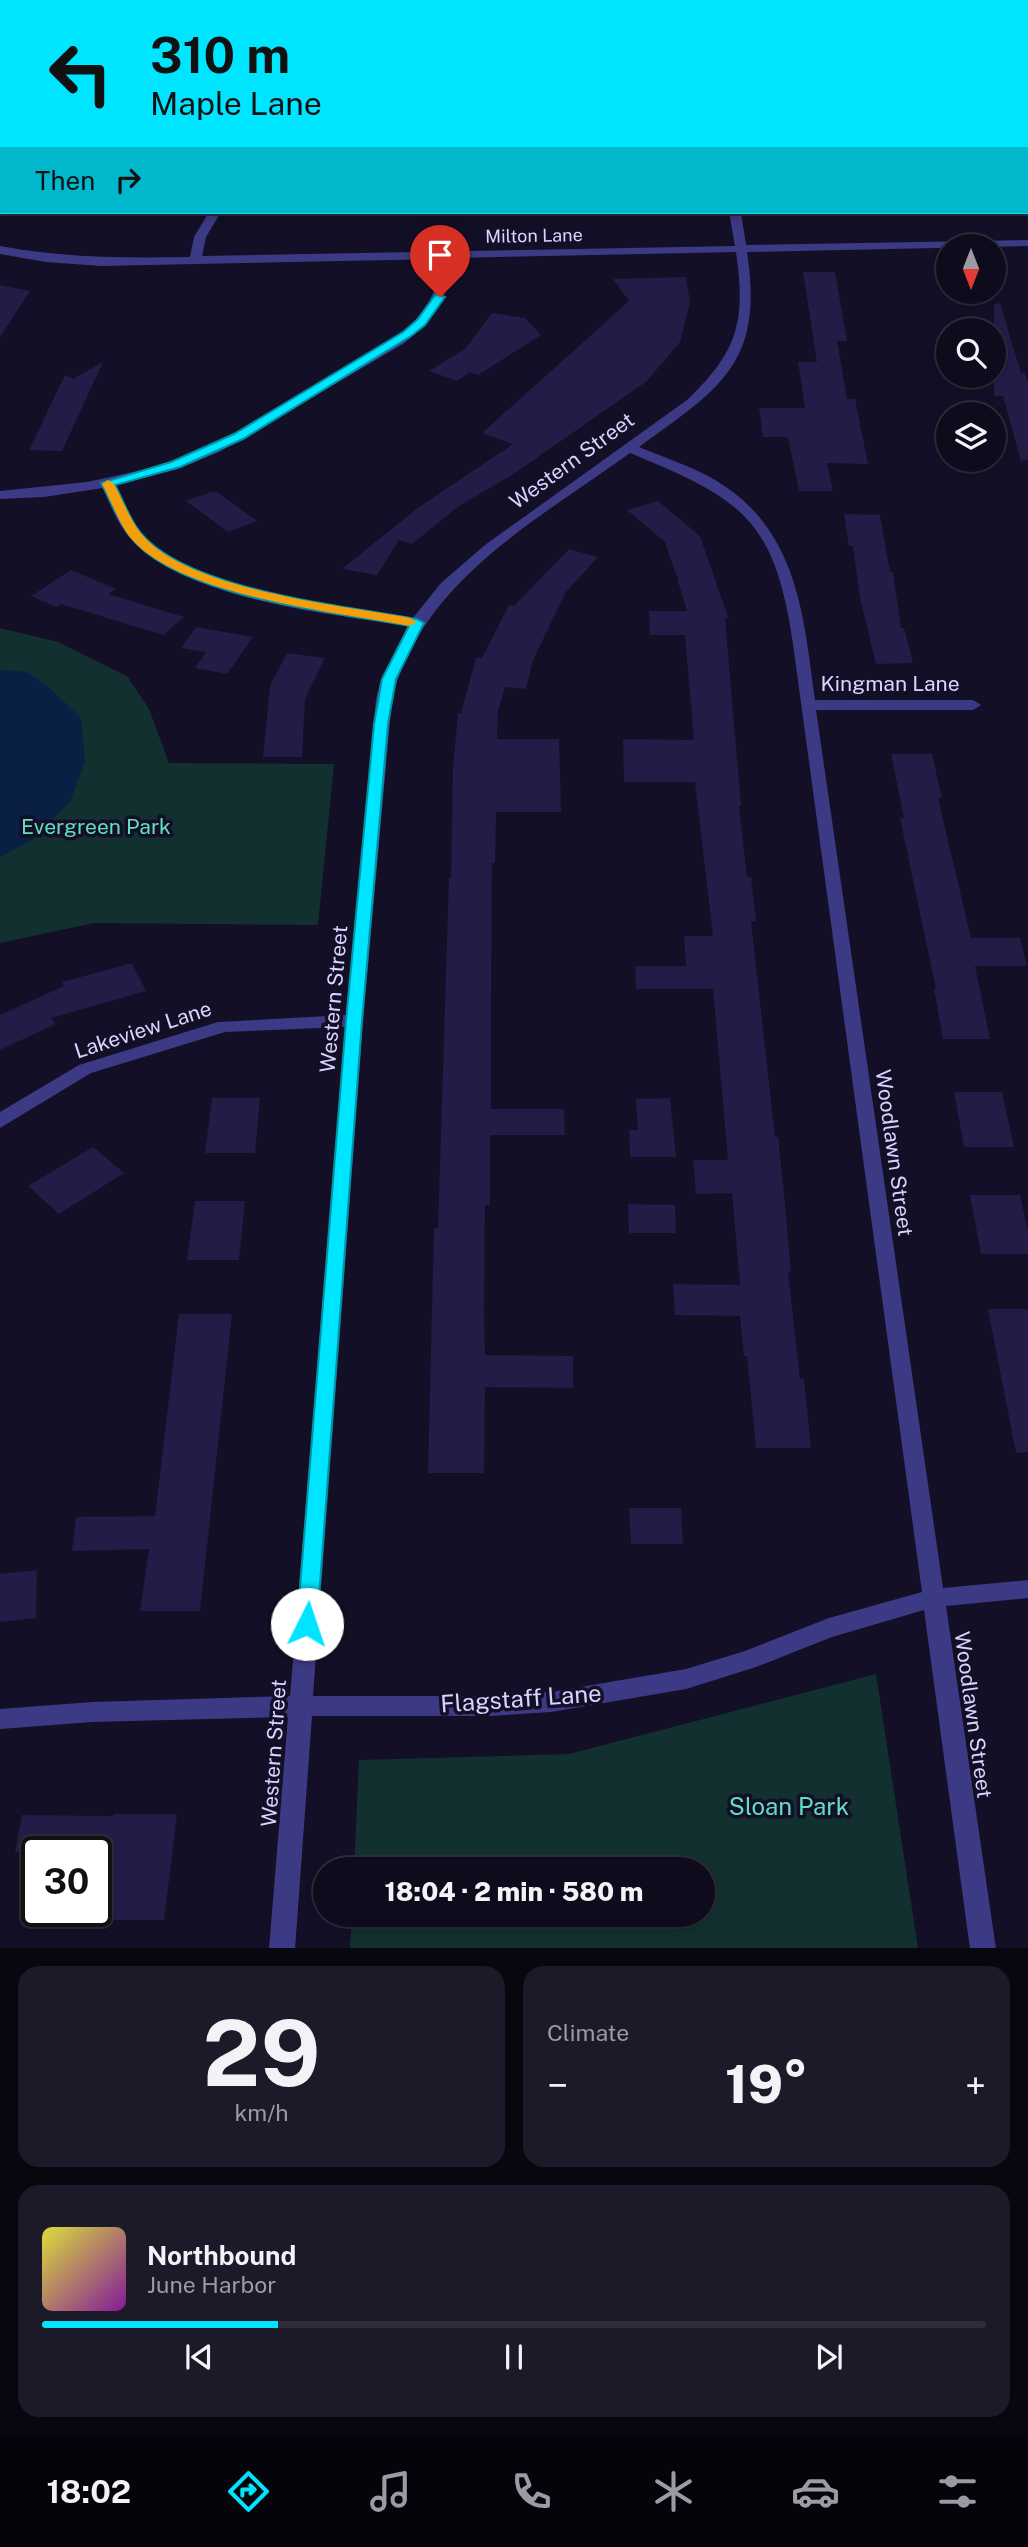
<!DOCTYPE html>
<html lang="en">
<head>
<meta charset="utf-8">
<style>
	:root { --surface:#0e0b1c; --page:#1c1929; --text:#f1f3f6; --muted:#9b9ba3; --line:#2e2b3b; --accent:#00e5ff }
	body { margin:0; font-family:"Public Sans",sans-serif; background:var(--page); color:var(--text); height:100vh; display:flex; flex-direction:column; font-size:26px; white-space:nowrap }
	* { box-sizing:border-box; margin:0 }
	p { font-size:23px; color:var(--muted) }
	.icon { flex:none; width:38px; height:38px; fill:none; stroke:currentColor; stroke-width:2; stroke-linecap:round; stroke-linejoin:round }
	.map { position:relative; height:1948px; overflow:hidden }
	.sheet { display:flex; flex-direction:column; gap:18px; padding:18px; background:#08060f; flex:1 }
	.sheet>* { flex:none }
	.hud { position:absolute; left:0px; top:0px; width:1029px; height:214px; box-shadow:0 4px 10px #0003,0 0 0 2px var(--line); background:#00e5ff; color:#111; overflow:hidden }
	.needle { width:46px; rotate:180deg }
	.fabs { position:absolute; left:936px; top:234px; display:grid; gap:14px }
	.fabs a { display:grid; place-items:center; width:70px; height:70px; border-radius:50%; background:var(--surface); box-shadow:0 4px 10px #0003,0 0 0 2px var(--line); font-size:35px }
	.speed { position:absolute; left:21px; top:1836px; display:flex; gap:14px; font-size:35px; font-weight:700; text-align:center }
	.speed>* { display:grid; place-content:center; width:91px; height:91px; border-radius:50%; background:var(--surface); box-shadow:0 4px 10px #0003,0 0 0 2px var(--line); line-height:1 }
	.speed .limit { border:4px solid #111; border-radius:10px; background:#fff; color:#111 }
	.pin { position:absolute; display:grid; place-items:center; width:60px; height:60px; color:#fff; margin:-72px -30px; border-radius:50% 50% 50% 0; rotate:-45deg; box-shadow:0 0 7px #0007 }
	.pin .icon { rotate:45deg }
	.me { position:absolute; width:77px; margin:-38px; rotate:4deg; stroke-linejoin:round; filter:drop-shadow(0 0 5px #0008) }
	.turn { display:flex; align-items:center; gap:24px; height:147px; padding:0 35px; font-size:32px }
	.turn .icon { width:91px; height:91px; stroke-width:2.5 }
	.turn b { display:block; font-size:49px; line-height:60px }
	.then { display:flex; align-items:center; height:66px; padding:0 35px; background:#0003; gap:14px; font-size:26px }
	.big { font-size:52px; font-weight:800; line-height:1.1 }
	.sheet .card { flex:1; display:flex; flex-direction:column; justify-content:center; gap:10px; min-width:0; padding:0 24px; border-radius:21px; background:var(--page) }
	.sheet .dial { align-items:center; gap:0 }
	.dial b { font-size:91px; line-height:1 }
	.song { display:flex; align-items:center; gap:21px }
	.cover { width:84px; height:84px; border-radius:10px; background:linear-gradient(135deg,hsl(60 70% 55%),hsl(290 70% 35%)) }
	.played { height:7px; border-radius:4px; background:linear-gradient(90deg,var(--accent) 25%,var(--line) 25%) }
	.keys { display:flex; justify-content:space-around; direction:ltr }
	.heat { display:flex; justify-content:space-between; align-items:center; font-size:38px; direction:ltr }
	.sheet .tiles { flex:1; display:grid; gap:18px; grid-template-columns:1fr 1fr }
	.card:last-child { grid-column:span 2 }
	.trip { position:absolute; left:313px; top:1857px; width:402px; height:70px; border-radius:35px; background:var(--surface); box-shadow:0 4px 10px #0003,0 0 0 2px var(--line); font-weight:800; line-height:70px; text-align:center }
	.dock { display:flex; height:112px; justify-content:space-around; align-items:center; background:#06040b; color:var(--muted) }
	.dock .icon { width:49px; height:49px }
	.dock .selected { color:var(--accent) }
	.dock b { font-size:32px; color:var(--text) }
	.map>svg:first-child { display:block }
</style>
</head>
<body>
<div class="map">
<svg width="1028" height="1949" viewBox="0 0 1028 1949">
	<rect width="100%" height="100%" fill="#130f26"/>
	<!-- green -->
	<g fill="#12302f">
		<polygon points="0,628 58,642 127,676 149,709 169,763 334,764 318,925 94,923 0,943"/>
		<polygon points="876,1674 918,1948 350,1948 352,1915 704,1914 704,1869 354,1869 359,1760 569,1754"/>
	</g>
	<!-- water -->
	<polygon fill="#0a1f44" points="0,670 25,671 51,689 81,718 85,762 70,802 32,840 0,857"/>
	<!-- building -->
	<g fill="#241b47">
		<polygon points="803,272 835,272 847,341 837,341 847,399 855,399 868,464 827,463 833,491 799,491 788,437 763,437 759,408 805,408 798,362 817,362"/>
		<polygon points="686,277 690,303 680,342 647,381 515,473 459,506 412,544 399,540 377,575 342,569 419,507 513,444 482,433 629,301 613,279"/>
		<polygon points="0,285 30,291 0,337"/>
		<polygon points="1000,303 1021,373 1025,373 1028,383 1028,460 1021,461 1003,396 994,396 994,304"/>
		<polygon points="492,313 525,318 541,335 478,375 470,372 457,381 429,371 466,348"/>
		<polygon points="103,362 62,451 29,450 65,375 73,379"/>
		<polygon points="211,492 217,492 257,521 228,532 186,501"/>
		<polygon points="658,501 700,536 729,620 725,617 741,806 739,806 747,877 751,877 756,921 751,921 775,1137 778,1137 784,1193 791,1272 788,1272 800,1379 804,1379 811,1448 756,1448 747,1356 744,1356 740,1316 675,1315 673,1284 740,1285 732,1193 696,1194 693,1160 728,1160 713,989 636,989 635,966 686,966 684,936 713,936 695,782 624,782 623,739 694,740 685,635 650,635 649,611 687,611 677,578 679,578 676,575 665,542 627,510"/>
		<polygon points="844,514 880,515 890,572 893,572 901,628 904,628 913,663 876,664 860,598 853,546 849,546"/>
		<polygon points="569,549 598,557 566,592 533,660 526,689 505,687 498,711 497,739 559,739 561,812 496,812 495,863 492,863 491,1006 491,1109 564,1109 565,1135 490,1135 490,1205 485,1205 484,1311 485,1355 573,1356 573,1388 485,1387 484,1473 428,1473 434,1228 438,1228 449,878 451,878 453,767 458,713 461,713 476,658 482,658 509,605 514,606"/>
		<polygon points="71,570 116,589 108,594 184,617 163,635 61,604 56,607 31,596"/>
		<polygon points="196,627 253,637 227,674 195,668 206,652 181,648"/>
		<polygon points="287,653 325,658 305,699 302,757 263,757 270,686"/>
		<polygon points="891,754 932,754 942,798 938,798 971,938 1020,938 1027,966 975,966 990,1039 943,1039 934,989 936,989 900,818 904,818"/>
		<polygon points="132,963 146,991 51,1018 56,1024 0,1050 0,1015 64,986 62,982"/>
		<polygon points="954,1092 1002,1092 1014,1147 964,1147"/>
		<polygon points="212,1098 260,1098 255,1153 205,1153"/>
		<polygon points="670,1098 676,1157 630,1157 629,1130 638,1130 636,1099"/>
		<polygon points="93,1147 124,1173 59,1214 28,1186"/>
		<polygon points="970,1195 1020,1195 1028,1231 1028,1254 981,1254"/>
		<polygon points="195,1201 245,1201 239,1260 187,1260"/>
		<polygon points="628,1204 675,1205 676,1233 629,1233"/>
		<polygon points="988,1309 1028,1309 1028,1452 1016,1453"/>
		<polygon points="179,1314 232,1314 200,1611 140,1611 149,1549 72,1551 76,1517 155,1516"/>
		<polygon points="629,1508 681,1508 683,1544 631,1544"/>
		<polygon points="37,1570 36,1618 0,1622 0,1574"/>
		<polygon points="113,1814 177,1814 164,1920 99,1920 108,1852 15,1852 22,1815 113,1816"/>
	</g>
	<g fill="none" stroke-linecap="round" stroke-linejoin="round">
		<!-- minor -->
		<g fill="#3d3a85" fill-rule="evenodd">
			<polygon points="321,0 334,0 319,2"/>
			<polygon points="636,0 646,0 634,2"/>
			<rect x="0" y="72" width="2" height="7"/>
			<rect x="0" y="133" width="2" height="6"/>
			<polygon points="1027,209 1028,209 1028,217 1021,212 1027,212"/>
			<path d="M209,212H221L206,237L202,256L735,246L729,212H741L746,245L1028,240V246L747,252C764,363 721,388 639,447C668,459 700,469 726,487C799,537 804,620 815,700H973L981,705L973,710H816L943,1588L1028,1580V1598L946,1606L996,1949H970L924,1610L832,1637L756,1667L686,1689L551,1712L490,1716H312L295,1949H269L288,1717L92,1722L0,1729V1709L92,1702L290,1696L345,1027L225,1032L91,1073L0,1128V1112L79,1065L218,1022L346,1015L376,699L381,679L408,626C326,613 191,601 131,539C118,525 110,505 103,488L44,497L0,499V491L87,482L147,469L189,455L250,425L394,339C423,317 438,295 441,259L101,266L46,262L0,254V246C64,258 125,258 190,257L194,237ZM736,252C746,322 738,351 687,400L485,545L441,583L413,618C333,605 198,594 140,532C129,520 122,501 116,485L178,469L219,452L403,344C433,321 450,297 453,258ZM630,453C742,499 775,519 793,644L922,1592L829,1618L745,1651L686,1669L551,1692L490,1696H313L363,1021L392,699C421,581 539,519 630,453Z"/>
		</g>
	</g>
	<!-- route -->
	<path fill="#00e5ff" stroke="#0095a6" stroke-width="2" d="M436,294L445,297L425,325L411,336L243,439L180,467L115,485C123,499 129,519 140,532C186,590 345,606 417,619L424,623L396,679L388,724L362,1021L317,1624L314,1630L307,1632L300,1630L297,1624L346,1021L374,724L382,679L409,626C336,612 174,597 129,535C118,520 110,499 101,483L171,462L234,434L403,332L417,320Z"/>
	<!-- slow -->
	<path fill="#f59e0b" d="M108,480L114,484C122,499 129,517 139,531C183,590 340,605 410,618L417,622L410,626C336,612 177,596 129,536C118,521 111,500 102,484Z"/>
	<g text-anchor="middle" stroke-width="7" stroke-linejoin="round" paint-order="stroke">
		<!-- far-street labels -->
		<g font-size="18" fill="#d9d4ff" stroke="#130f26">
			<text transform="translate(534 236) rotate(-1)" y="6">Milton Lane</text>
		</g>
		<!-- street labels -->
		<g font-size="21" fill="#d9d4ff" stroke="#130f26">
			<text transform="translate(572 461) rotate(-36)" y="7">Western Street</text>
			<text x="890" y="691">Kingman Lane</text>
			<text transform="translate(334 999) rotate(-85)" y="7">Western Street</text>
			<text transform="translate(143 1030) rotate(-18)" y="7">Lakeview Lane</text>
			<text transform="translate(894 1153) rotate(82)" y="7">Woodlawn Street</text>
			<text transform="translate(973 1715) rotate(82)" y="7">Woodlawn Street</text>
			<text transform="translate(274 1753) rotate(-86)" y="7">Western Street</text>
		</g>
		<!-- park labels -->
		<g font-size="21" fill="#5fe0c0" stroke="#130f26">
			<text x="96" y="834">Evergreen Park</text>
		</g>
		<!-- near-street labels -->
		<g font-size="24" fill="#d9d4ff" stroke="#130f26">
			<text transform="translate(521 1699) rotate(-4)" y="8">Flagstaff Lane</text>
		</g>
		<!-- near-park labels -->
		<g font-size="24" fill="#5fe0c0" stroke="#130f26">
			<text x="789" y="1815">Sloan Park</text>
		</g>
	</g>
</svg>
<div class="fabs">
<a><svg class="needle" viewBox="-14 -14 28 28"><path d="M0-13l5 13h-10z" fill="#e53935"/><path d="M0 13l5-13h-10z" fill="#9b9ba3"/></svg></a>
<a><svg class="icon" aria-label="search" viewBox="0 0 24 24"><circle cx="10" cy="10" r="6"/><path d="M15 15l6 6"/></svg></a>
<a><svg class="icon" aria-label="layers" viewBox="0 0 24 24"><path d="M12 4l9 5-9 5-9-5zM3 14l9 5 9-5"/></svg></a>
</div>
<div class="speed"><div class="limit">30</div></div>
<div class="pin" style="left:440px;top:297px;background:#d93025"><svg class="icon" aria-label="arrive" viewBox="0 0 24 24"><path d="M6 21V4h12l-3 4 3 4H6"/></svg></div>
<svg class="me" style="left:307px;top:1624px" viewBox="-20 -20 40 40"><circle r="19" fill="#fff"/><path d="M0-13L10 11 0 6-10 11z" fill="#00e5ff"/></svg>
<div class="trip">18:04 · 2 min · 580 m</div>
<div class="hud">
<div class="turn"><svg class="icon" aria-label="left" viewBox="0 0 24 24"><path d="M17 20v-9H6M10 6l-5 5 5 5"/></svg><div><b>310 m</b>Maple Lane</div></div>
<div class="then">Then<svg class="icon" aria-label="right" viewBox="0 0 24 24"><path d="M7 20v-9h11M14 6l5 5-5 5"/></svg></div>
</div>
</div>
<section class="sheet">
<div class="tiles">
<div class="card dial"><b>29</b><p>km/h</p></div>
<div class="card"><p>Climate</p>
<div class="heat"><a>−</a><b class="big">19°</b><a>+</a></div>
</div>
<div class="card">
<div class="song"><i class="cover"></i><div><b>Northbound</b><p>June Harbor</p></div></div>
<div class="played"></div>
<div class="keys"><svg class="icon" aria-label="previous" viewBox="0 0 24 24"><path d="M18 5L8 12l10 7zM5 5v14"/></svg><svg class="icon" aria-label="pause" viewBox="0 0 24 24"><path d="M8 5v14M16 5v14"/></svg><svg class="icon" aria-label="next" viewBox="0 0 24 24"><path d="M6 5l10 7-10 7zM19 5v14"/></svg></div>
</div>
</div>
</section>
<nav class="dock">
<b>18:02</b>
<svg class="icon selected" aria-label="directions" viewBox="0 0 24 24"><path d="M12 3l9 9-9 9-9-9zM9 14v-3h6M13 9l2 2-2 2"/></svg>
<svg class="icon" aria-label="music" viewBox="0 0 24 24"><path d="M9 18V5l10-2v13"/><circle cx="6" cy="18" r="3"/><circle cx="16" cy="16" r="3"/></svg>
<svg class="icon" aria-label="phone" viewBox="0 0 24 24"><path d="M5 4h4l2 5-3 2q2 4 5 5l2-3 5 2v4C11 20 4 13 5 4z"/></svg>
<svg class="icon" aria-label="climate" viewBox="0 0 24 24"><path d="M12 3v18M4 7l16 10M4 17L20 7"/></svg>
<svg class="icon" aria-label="car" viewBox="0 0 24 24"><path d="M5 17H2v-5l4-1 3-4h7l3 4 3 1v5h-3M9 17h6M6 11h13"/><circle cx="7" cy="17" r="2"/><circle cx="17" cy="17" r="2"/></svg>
<svg class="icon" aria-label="filters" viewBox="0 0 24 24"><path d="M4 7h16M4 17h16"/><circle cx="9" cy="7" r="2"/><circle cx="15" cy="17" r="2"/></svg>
</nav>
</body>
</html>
